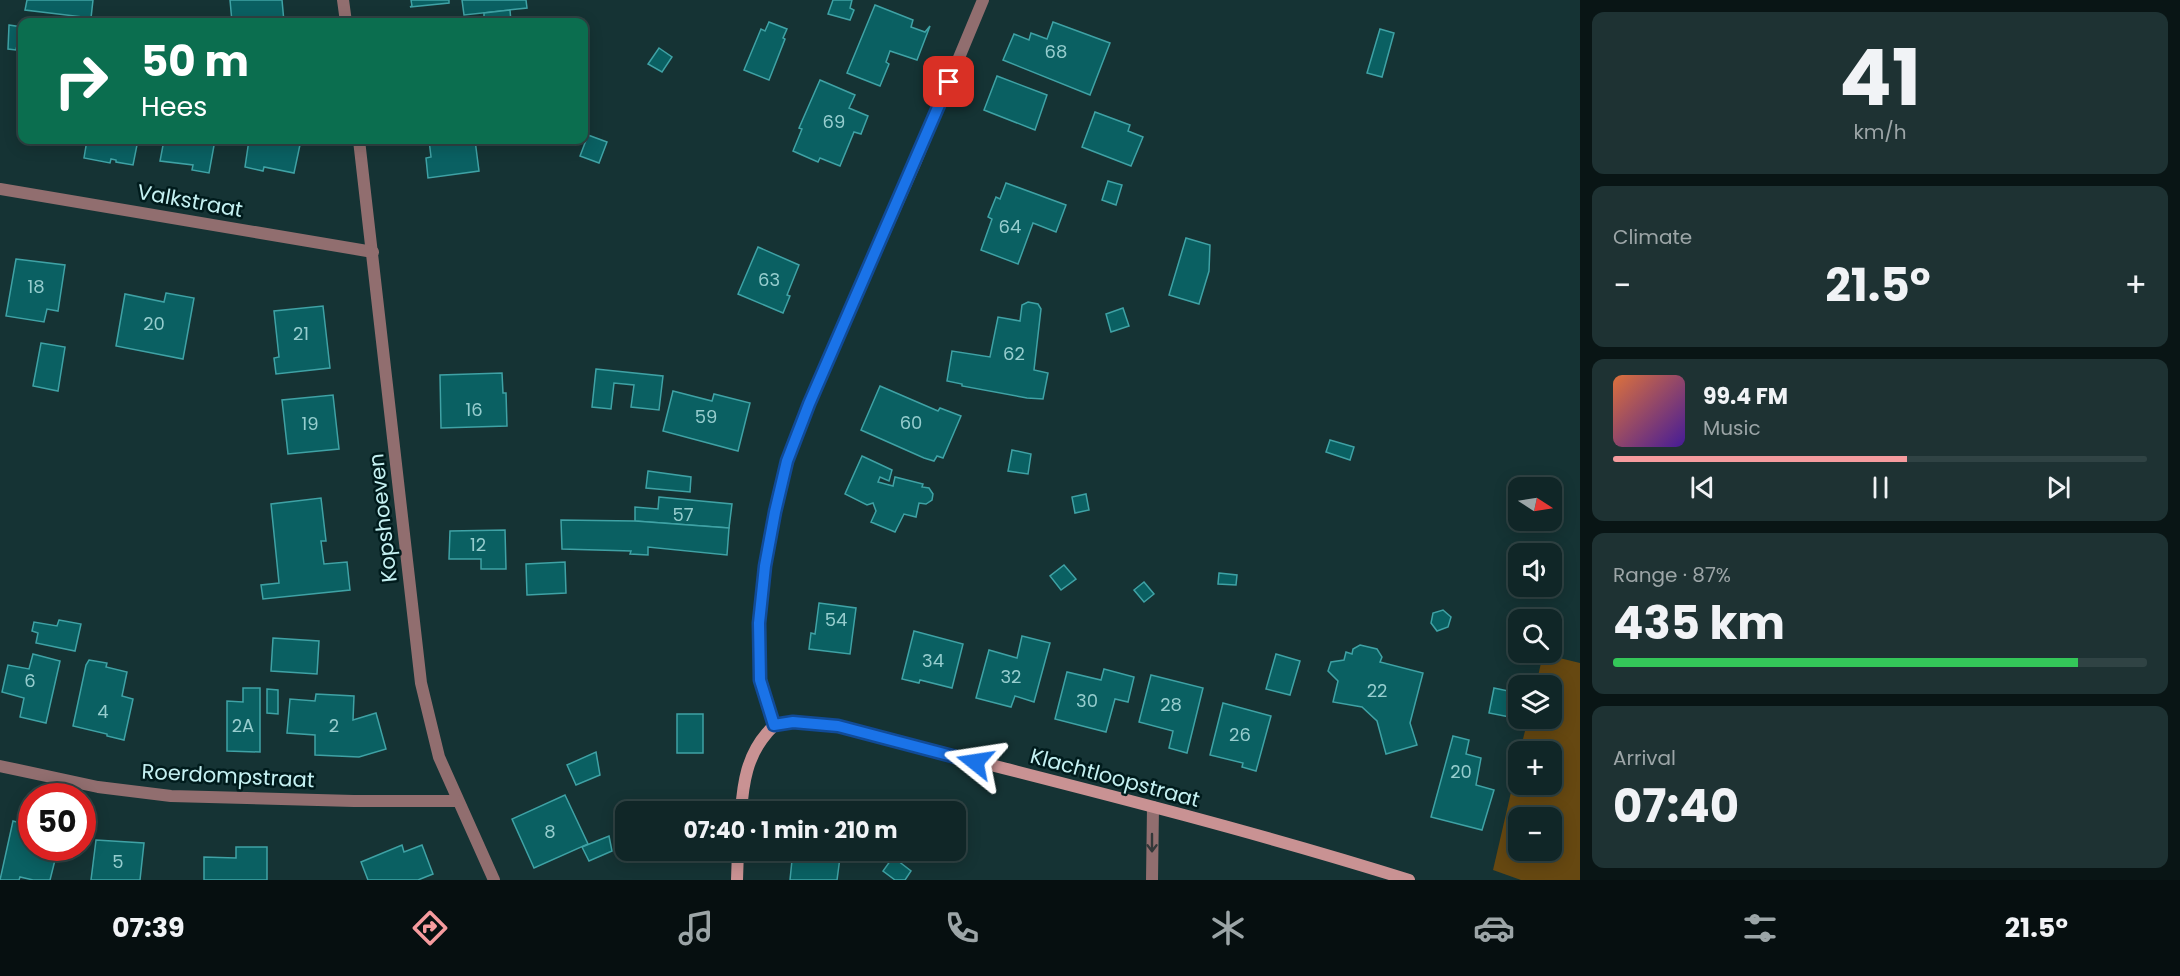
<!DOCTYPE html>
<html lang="en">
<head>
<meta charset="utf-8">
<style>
	:root { --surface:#102627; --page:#1e3233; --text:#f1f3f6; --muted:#9ca5a7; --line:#304344; --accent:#f59b9e }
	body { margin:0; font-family:Poppins,sans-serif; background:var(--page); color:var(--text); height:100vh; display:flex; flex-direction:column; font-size:22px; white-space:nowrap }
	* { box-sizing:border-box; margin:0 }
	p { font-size:20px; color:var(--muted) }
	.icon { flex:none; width:33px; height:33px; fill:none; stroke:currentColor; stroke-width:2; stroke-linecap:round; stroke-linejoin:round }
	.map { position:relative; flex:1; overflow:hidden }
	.panel { display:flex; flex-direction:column; gap:12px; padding:12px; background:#091515; width:600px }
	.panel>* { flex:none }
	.banner { position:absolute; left:18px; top:18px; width:570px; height:126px; border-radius:12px; box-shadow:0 3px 15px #0003,0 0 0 2px var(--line); background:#0b6e4f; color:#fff; overflow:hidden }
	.needle { width:39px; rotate:102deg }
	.controls { position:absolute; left:1508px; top:477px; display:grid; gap:12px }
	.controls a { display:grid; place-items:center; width:54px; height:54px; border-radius:12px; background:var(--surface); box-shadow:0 3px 15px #0003,0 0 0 2px var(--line); font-size:30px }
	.speed { position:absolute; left:18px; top:783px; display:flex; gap:12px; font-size:30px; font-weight:700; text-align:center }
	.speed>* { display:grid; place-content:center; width:78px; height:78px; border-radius:50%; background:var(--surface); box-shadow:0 3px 15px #0003,0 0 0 2px var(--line); line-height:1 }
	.speed .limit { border:9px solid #d22; background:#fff; color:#111 }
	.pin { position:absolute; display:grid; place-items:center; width:51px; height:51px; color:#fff; margin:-26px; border-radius:12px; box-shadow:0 3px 9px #0006 }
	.me { position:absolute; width:66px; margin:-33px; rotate:285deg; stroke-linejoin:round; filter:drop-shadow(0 0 4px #0008) }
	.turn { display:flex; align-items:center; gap:21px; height:126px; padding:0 24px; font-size:27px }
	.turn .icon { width:78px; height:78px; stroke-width:2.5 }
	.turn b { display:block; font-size:42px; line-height:51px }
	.big { font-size:45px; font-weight:700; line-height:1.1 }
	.panel .tile { flex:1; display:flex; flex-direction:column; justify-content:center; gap:9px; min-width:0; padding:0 21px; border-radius:12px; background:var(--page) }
	.panel .dial { align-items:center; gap:0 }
	.dial b { font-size:78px; line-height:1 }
	.song { display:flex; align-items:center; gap:18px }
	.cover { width:72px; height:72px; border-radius:9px; background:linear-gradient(135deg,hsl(20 70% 55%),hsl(260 70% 35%)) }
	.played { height:6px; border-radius:3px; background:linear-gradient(90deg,var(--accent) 55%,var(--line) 55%) }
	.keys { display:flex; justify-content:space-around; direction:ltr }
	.heat { display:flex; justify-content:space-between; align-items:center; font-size:33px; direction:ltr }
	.charge { height:9px; border-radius:4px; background:linear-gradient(90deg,#34c759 87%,var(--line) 0) }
	.trip { position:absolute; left:615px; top:801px; width:351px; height:60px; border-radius:12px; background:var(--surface); box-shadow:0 3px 15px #0003,0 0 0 2px var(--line); font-weight:700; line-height:60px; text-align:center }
	.dock { display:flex; height:96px; justify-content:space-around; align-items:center; background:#060f10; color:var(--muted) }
	.dock .icon { width:42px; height:42px }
	.dock .active { color:var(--accent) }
	.dock b { font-size:27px; color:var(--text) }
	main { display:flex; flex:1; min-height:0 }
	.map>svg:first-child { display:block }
</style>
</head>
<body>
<main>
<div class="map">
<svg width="1580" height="880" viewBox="0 0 1580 880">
	<rect width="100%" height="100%" fill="#153334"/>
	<!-- green -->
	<path fill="#664811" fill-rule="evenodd" d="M1543,654L1580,663V880H1521L1493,870L1518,762V784H1551V752L1520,751L1528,719L1551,718V686L1536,685ZM1518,818H1551V850H1518Z"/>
	<!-- building -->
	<g fill="#0a6062" stroke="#3fa2a5" stroke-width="1.5">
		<polygon points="27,0 93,0 91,18 25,10"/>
		<polygon points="230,0 282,0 284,22 232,22"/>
		<polygon points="411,0 449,0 449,3 410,7 412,6"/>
		<polygon points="462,0 526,0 527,8 464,15"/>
		<polygon points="833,0 852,0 850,8 854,10 850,20 828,14"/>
		<polygon points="875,5 913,20 911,27 925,32 930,26 917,60 890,51 886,62 889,64 880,86 847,73"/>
		<polygon points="510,10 511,22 484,22 484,13"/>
		<polygon points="769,22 787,29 783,38 785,39 769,80 744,70 761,29 765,31"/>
		<polygon points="1053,22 1110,43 1090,95 1003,60 1014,34 1029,40 1031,33 1047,39"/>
		<polygon points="9,25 22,27 22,42 18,41 16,50 8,49"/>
		<polygon points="1380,29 1394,33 1382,77 1367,73"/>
		<polygon points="659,48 672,57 662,72 648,64"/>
		<polygon points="997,76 1047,95 1035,130 984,110"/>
		<polygon points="820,80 855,95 849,108 868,116 861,134 854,132 840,166 820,158 818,162 793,151 802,129 799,128"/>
		<polygon points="1095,112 1130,125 1128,131 1143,137 1131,166 1082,147"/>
		<polygon points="588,135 607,142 599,163 580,156"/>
		<polygon points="87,140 138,140 133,165 116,162 116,160 111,159 110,163 84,158"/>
		<polygon points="164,140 215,140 209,173 192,170 193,165 160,161"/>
		<polygon points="249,140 301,140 294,173 264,167 263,171 245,167"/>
		<polygon points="429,140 475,140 479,171 428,178 426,158 431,157"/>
		<polygon points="1108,181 1122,185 1116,205 1102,200"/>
		<polygon points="1006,183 1066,205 1056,232 1033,223 1018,264 981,250 992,219 988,217 996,197 1000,199"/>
		<polygon points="1186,238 1210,245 1209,271 1199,304 1169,295"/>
		<polygon points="758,247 799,265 787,295 790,296 783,313 738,294"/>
		<polygon points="16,259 65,265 58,311 47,309 44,322 6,316"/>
		<polygon points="166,293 194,298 183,359 116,346 125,294 164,302"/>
		<polygon points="1028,302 1038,304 1041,309 1034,370 1048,373 1043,399 1027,398 962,386 962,384 947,381 952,351 990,357 998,317 1020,321 1022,305"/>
		<polygon points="323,306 330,368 276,374 274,358 279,357 274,311"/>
		<polygon points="1123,308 1129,326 1111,332 1106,314"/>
		<polygon points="41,343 65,347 58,391 33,386"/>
		<polygon points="596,369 663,376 659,410 631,407 634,385 614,383 611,409 592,407"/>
		<polygon points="502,373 503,393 506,393 507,426 441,428 440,375"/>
		<polygon points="880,386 938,411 940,408 961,416 943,458 937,456 934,461 924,458 861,430"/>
		<polygon points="673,391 712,401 714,394 750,403 738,451 663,431"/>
		<polygon points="333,395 339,449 288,454 282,400"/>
		<polygon points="1330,440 1354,447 1350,460 1326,452"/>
		<polygon points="1012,450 1031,454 1028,474 1008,471"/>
		<polygon points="862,456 892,470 889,481 880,477 878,482 893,486 895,477 923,484 922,487 929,488 933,494 932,500 926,504 919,503 916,517 904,514 895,532 871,522 876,511 873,503 867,505 845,494"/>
		<polygon points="648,471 691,477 690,492 646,488"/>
		<polygon points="1086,494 1089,510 1075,513 1072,497"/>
		<polygon points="659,497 732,504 729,528 635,521 635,507 658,509"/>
		<polygon points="321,498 326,541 321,541 324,564 347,562 350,590 263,599 261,585 279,583 271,504"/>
		<polygon points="561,520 635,521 729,528 727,555 648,547 648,555 630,554 631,551 562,549"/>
		<polygon points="505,530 506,569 481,569 481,559 449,559 450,531"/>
		<polygon points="565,562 566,593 527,595 526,564"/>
		<polygon points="1064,565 1076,579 1061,590 1050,576"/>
		<polygon points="1219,573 1237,575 1236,585 1218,584"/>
		<polygon points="1144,582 1154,594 1144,602 1134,590"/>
		<polygon points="819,603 856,608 850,654 809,649 811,633 815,634"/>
		<polygon points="1443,610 1451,617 1448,627 1437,631 1431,623 1433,613"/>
		<polygon points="59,620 81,624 75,651 36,643 38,633 32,631 34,622 57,626"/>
		<polygon points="914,631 963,644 952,688 920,680 919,683 902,679"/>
		<polygon points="1022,636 1050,643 1034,702 1015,696 1011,707 976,698 989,650 1017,658"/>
		<polygon points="273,638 319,641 317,674 271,671"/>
		<polygon points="1360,645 1377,649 1382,657 1380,662 1423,673 1410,723 1417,745 1386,754 1377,721 1362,707 1333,702 1338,681 1328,671 1331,662 1344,660 1346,652 1352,654 1353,649"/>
		<polygon points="33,654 60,661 46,723 20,717 24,698 2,692 8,665 29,669"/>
		<polygon points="1276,654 1300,661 1290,695 1266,689"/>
		<polygon points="89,660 107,663 106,667 127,672 122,696 133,699 124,740 107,736 107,734 73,726 86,665"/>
		<polygon points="1104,669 1134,677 1128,702 1115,699 1106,732 1055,719 1067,672 1101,680"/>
		<polygon points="1151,675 1203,688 1187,753 1169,748 1173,731 1139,722"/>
		<polygon points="243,688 260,688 260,752 227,751 227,701 243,702"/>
		<polygon points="1494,688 1518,693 1515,718 1489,713"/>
		<polygon points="267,689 278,690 278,714 267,713"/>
		<polygon points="316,694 354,696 353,720 376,713 386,749 359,757 315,755 315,735 287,733 290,699 315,701"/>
		<polygon points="1223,703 1271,716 1256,771 1242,767 1243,763 1210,755"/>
		<rect x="677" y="714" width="26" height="39"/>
		<polygon points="1453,736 1469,740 1466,754 1481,758 1476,785 1494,790 1482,830 1431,817"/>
		<polygon points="596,752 600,775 576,785 567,765"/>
		<polygon points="565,795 588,844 534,868 512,819"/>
		<polygon points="13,821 32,826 32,848 58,848 50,880 33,880 20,877 19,880 0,880"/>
		<polygon points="609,836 612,851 589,861 582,847"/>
		<polygon points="96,840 144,843 140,880 91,880"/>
		<polygon points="402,845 404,852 422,845 433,874 418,880 368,880 361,862"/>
		<polygon points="236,847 267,847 267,880 204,880 204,857 236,858"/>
		<polygon points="787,850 841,850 837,880 790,880 792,860 786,859"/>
		<polygon points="893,857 911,871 905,880 895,880 883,871"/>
	</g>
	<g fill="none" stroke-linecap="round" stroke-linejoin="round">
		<!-- street -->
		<g stroke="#916e6f" stroke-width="12">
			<polyline points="343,0 346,22"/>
			<polyline points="359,140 421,683 439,757 494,880"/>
			<polyline points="0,189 373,252"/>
			<polyline points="774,725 761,680 759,623 765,565 775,512 787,461 809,404 916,161 983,0"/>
			<polyline points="0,766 98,787 171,796 354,801 458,801"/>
			<polyline points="1152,880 1153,807"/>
		</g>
		<!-- secondary -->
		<g stroke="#c99293" stroke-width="12">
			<path d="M741,812C743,783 747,756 767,733C770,730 772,726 777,725C796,720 818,724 838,726C1028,775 1221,821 1409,880"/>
			<polyline points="737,880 738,850"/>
		</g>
	</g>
	<!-- one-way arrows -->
	<defs><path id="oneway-shaft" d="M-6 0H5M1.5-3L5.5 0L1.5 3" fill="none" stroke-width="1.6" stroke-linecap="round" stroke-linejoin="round" transform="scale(1.5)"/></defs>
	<use stroke="#333839" href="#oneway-shaft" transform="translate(1152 843) rotate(90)"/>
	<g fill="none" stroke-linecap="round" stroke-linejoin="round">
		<defs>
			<polyline id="route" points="949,82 809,404 787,461 775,512 765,566 759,623 760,680 774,725 793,722 838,726 975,762"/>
		</defs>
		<!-- route casing -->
		<use href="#route" stroke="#114b97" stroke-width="15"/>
		<!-- route -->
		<use href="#route" stroke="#1a73e8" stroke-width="10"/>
	</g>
	<g text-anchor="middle" stroke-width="5" stroke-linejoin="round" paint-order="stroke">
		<!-- number labels -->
		<g font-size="18" fill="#96cdce">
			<text x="1056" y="58">68</text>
			<text x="834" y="128">69</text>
			<text x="1010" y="233">64</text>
			<text x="769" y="286">63</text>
			<text x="36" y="293">18</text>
			<text x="154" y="330">20</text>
			<text x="301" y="340">21</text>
			<text x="1014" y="360">62</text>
			<text x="474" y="416">16</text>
			<text x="706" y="423">59</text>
			<text x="911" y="429">60</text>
			<text x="310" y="430">19</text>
			<text x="683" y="521">57</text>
			<text x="478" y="551">12</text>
			<text x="836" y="626">54</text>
			<text x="933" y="667">34</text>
			<text x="1011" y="683">32</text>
			<text x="30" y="687">6</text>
			<text x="1377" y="697">22</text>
			<text x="1087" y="707">30</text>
			<text x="1171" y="711">28</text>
			<text x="103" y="718">4</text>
			<text x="243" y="732">2A</text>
			<text x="334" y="732">2</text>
			<text x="1240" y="741">26</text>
			<text x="1461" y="778">20</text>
			<text x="550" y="838">8</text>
			<text x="118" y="868">5</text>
		</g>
		<!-- street labels -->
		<g font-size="21" fill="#c5f1f2" stroke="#001b1c">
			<text transform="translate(190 201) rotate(10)" y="7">Valkstraat</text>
			<text transform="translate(383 518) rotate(-96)" y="7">Kopshoeven</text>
			<text transform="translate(228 776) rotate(3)" y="7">Roerdompstraat</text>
			<text transform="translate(1115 778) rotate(15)" y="7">Klachtloopstraat</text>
		</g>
	</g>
</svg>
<div class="controls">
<a><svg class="needle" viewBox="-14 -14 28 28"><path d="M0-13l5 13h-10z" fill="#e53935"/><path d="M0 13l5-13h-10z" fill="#9ca5a7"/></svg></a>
<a><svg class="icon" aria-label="sound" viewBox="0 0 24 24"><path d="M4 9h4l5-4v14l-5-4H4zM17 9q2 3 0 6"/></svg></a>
<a><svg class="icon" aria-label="search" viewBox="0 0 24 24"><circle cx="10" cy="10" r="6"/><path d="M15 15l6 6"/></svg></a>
<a><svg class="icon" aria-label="layers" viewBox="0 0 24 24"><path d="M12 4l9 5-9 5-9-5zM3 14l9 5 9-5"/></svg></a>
<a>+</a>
<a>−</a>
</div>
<div class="speed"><div class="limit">50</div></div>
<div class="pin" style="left:949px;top:82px;background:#d93025"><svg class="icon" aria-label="arrive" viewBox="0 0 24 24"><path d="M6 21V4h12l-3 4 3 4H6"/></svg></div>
<svg class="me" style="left:975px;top:762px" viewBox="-20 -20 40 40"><path d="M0-17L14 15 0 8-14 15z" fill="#1a73e8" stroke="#fff" stroke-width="4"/></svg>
<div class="trip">07:40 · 1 min · 210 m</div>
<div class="banner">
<div class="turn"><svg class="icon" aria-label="right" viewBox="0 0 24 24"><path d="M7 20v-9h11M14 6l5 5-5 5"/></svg><div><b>50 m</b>Hees</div></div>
</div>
</div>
<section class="panel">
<div class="tile dial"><b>41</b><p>km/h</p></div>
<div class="tile"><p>Climate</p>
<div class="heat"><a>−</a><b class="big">21.5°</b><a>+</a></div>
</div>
<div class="tile">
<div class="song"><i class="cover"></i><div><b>99.4 FM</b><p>Music</p></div></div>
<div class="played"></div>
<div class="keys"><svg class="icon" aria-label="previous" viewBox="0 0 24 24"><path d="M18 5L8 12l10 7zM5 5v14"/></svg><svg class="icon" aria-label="pause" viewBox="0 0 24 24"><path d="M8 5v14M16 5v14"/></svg><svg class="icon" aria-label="next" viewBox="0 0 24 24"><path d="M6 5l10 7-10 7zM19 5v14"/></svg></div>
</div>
<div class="tile"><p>Range · 87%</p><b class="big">435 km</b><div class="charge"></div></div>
<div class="tile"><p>Arrival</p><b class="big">07:40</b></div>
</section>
</main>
<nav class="dock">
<b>07:39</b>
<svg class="icon active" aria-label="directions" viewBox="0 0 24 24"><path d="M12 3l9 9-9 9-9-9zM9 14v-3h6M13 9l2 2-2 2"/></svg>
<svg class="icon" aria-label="music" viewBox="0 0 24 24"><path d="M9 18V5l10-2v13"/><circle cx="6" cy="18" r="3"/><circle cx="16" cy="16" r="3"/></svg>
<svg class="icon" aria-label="phone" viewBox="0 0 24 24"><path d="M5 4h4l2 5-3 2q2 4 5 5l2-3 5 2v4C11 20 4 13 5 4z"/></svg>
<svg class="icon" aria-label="climate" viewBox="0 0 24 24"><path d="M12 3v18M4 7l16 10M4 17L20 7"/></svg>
<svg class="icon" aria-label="car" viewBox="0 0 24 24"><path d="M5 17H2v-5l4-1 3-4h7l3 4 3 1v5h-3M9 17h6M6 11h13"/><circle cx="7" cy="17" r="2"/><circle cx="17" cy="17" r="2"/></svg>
<svg class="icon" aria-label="filters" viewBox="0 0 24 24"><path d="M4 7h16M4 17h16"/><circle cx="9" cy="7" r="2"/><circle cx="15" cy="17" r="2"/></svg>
<b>21.5°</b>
</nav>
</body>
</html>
